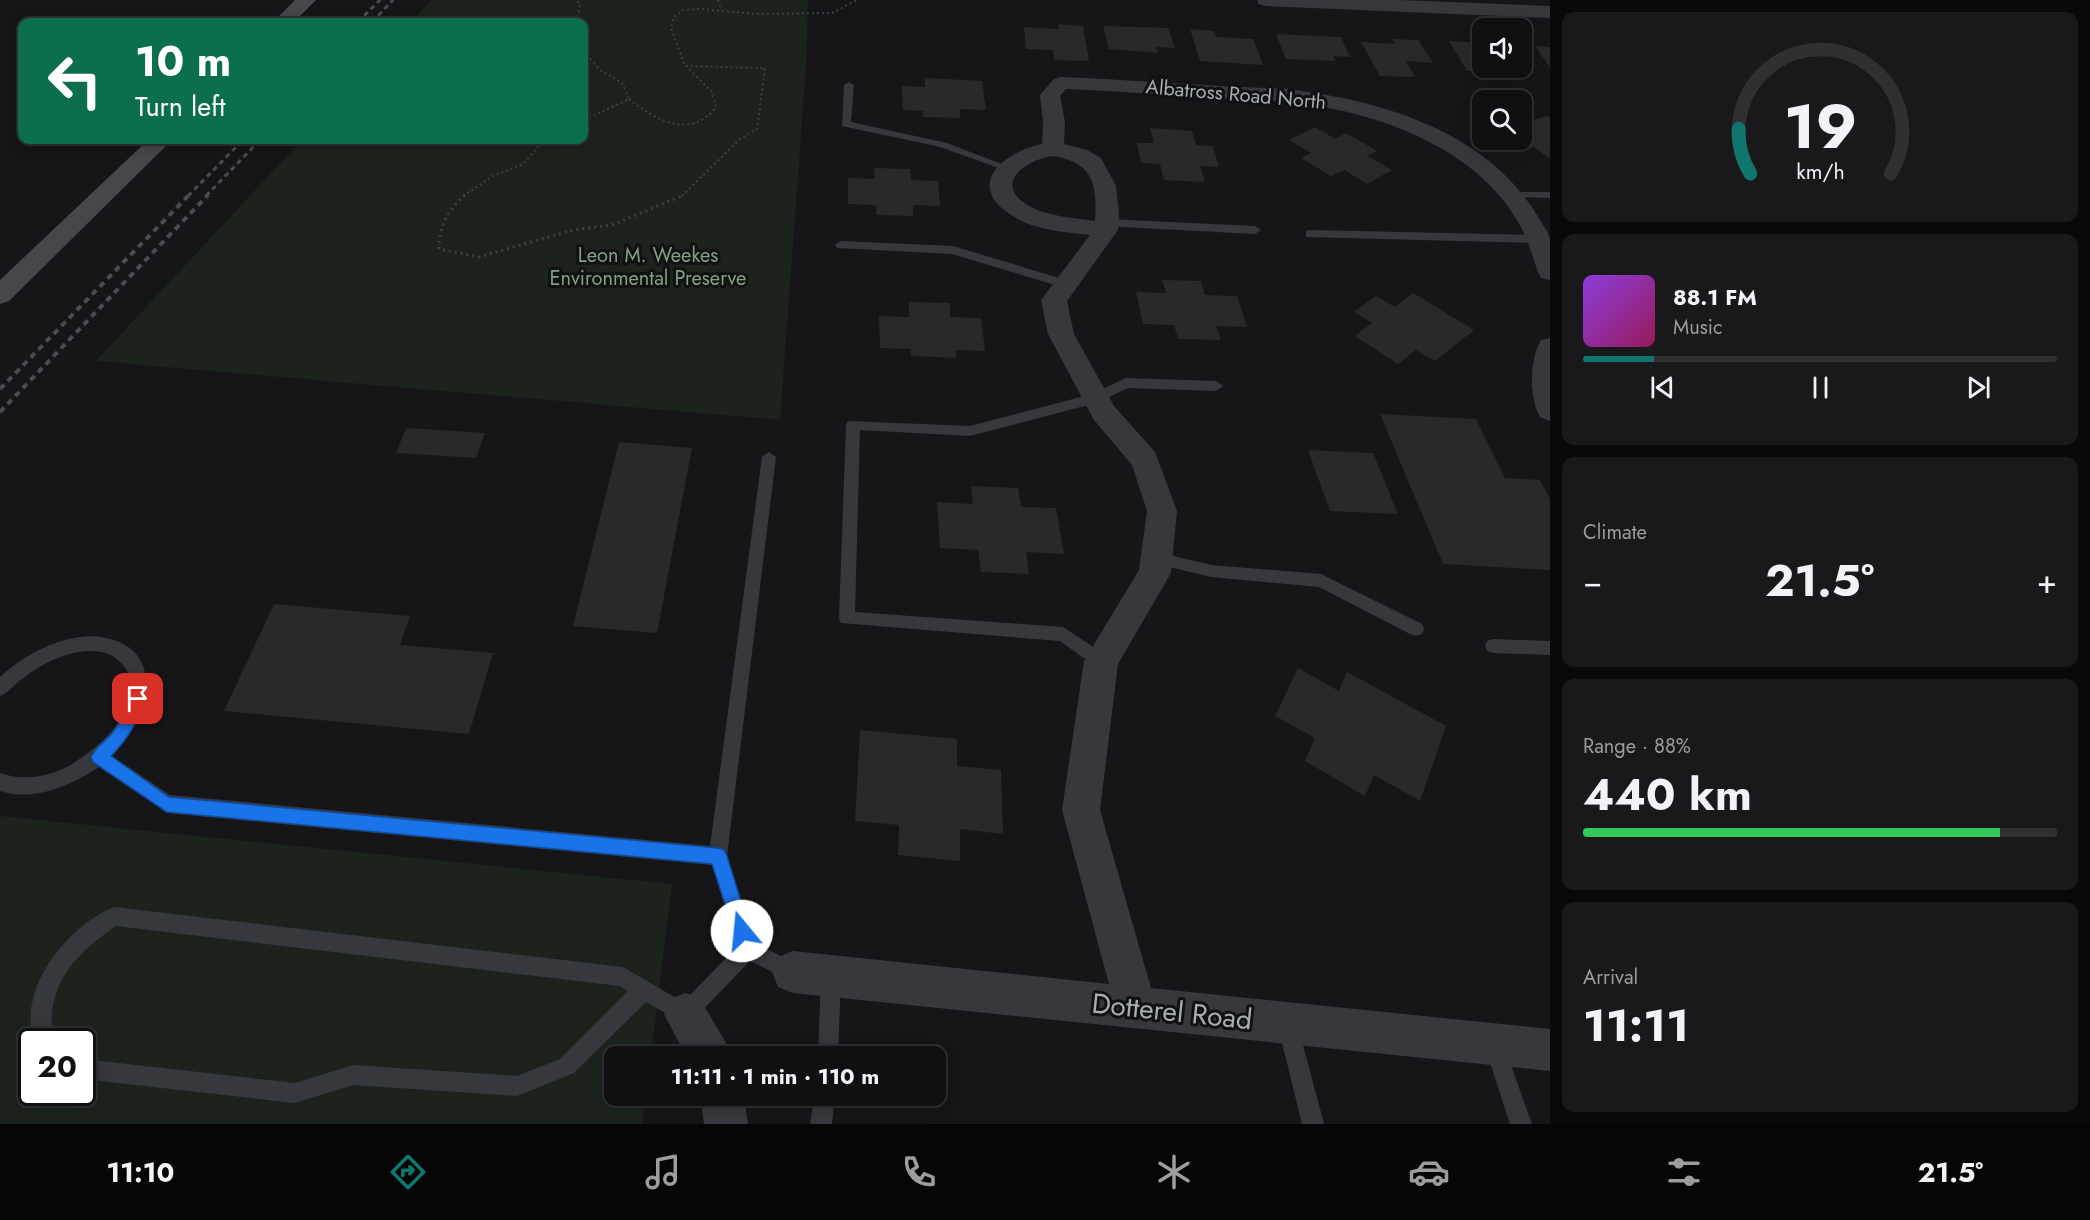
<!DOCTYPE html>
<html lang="en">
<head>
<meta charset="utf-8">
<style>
	:root { --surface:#101012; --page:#19191b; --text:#f1f3f6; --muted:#9c9d9f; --line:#303032; --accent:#0f766e }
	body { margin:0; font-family:Jost,sans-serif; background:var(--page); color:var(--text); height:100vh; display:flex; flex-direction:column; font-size:22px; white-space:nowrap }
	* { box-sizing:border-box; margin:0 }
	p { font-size:20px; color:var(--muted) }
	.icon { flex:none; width:33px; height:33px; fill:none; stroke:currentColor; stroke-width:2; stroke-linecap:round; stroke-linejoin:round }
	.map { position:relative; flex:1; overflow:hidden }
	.drawer { display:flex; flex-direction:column; gap:12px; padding:12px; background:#09090a; width:540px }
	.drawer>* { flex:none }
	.top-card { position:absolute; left:18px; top:18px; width:570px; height:126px; border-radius:12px; box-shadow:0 3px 15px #0003,0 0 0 2px var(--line); background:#0b6e4f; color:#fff; overflow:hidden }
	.controls { position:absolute; left:1472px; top:18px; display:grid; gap:12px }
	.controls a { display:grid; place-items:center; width:60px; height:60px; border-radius:12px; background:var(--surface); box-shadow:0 3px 15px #0003,0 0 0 2px var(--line); font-size:30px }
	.speed { position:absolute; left:18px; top:1028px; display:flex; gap:12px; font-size:30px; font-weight:700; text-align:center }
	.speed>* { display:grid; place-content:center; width:78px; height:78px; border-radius:50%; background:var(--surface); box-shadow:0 3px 15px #0003,0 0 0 2px var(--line); line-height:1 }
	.speed .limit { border:3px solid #111; border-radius:9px; background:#fff; color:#111 }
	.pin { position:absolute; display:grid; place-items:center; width:51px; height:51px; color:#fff; margin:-26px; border-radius:12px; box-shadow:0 3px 9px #0006 }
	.me { position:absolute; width:66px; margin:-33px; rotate:343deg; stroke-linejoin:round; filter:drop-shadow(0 0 4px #0008) }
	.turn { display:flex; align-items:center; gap:21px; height:126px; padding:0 18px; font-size:27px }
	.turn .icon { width:78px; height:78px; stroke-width:2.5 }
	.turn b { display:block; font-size:42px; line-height:51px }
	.big { font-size:45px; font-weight:700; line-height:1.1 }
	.drawer .tile { flex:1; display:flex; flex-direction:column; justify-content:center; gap:9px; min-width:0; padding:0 21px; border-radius:12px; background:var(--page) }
	.drawer .dial { align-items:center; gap:0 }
	.dial svg { height:156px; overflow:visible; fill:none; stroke:var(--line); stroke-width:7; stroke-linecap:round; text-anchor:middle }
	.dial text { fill:var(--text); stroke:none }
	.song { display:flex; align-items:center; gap:18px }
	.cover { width:72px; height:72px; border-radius:9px; background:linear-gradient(135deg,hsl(270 70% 55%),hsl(330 70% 35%)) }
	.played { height:6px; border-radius:3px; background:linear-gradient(90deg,var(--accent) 15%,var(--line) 15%) }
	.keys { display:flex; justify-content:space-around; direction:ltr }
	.heat { display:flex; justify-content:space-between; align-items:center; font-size:33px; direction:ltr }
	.charge { height:9px; border-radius:4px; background:linear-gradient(90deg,#34c759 88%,var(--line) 0) }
	.trip { position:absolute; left:604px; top:1046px; width:342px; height:60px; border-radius:12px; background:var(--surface); box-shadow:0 3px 15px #0003,0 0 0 2px var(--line); font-weight:700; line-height:60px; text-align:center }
	.tabs { display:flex; height:96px; justify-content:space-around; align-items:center; background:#060607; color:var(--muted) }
	.tabs .icon { width:42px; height:42px }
	.tabs .active { color:var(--accent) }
	.tabs b { font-size:27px; color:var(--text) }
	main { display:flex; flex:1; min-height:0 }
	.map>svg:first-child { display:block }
</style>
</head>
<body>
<main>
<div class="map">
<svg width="1550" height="1124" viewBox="0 0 1550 1124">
	<rect width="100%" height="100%" fill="#161618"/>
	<!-- green -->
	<g fill="#1c231d" fill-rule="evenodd">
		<polygon points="431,0 808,0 806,66 780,420 96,361 302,140 584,140 584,22 411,22"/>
		<path d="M0,816L672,884L651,1056H615V1095H646L642,1124H0ZM32,1041H82V1092H32Z"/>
	</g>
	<!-- building -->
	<g fill="#29292c">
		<polygon points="1058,24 1083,26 1089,61 1054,60 1053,50 1026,49 1024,27 1059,29"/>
		<polygon points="1103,26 1168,28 1175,48 1156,47 1158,53 1109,49"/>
		<polygon points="1190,29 1214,31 1217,37 1253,39 1263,65 1200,61"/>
		<polygon points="1276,34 1341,37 1350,57 1333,56 1335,61 1286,59"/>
		<polygon points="1392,39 1418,40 1433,63 1406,61 1415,77 1380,76 1361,42 1395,44"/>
		<polygon points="1449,41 1482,43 1482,68 1521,68 1521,54 1535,73 1467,71"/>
		<polygon points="1535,46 1550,47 1550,67"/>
		<polygon points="925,78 982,81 986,110 960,109 960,118 923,117 923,111 903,110 902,86 925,87"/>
		<polygon points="1521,112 1532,120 1547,116 1550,118 1550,159 1534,147 1520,151 1505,140 1521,140"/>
		<polygon points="1315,127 1335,139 1346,133 1377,151 1367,156 1392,170 1367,184 1344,170 1331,176 1301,158 1311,153 1289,140"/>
		<polygon points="1150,128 1192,131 1196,145 1213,146 1219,167 1200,166 1205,182 1164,180 1160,164 1141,163 1137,143 1154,143"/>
		<polygon points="874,168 910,169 911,180 938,181 940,206 913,205 913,216 877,215 876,205 848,204 848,178 875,179"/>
		<polygon points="1162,280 1201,281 1205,295 1237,296 1247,327 1216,326 1221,340 1178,339 1174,325 1143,324 1136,292 1166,293"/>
		<polygon points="1413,293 1474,330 1435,361 1416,350 1398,364 1355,336 1372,323 1354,312 1376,296 1395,307"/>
		<polygon points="909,302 950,303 950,317 981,318 985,351 956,350 956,358 911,356 911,349 880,348 879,316 909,317"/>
		<polygon points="1380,414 1476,419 1505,478 1540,480 1550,499 1550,570 1443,564"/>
		<polygon points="406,428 485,433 476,458 396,453"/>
		<polygon points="619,442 692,448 657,633 573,626"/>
		<polygon points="1308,450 1373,453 1398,514 1330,511"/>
		<polygon points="971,486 1018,488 1021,507 1056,508 1064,554 1026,552 1029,574 981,572 978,550 940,548 937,502 973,504"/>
		<polygon points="274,604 410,616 400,645 493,653 469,734 224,711"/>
		<polygon points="1298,668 1339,691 1347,672 1446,726 1420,801 1374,775 1365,796 1305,761 1315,738 1275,716"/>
		<polygon points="860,730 957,739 957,766 1001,770 1003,834 960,829 960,861 898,855 899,825 855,821"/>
	</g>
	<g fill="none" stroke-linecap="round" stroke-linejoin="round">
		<!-- path-far1 -->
		<g stroke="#3d3f44" stroke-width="2" stroke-dasharray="2 3" stroke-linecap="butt">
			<polyline points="718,0 721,10"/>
			<polyline points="576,22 580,6 577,0"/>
			<polyline points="584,51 600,70 622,83 629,99 584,120"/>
			<path d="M629,99C655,120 691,140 716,107L711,91L686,66"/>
			<polyline points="463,196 493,176 523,164 544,140"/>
			<polyline points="682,196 739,140 757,129 765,68 685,66 671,28 674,17 683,10 701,9 756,14 832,13 857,0"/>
		</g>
		<!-- path -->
		<path stroke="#3d3f44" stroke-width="3" stroke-dasharray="2 4" stroke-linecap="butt" d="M465,195C448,210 439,226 439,249L479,257L573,230L612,225L684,195"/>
		<!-- lane -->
		<g fill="#37383d" fill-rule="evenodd">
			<polygon points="849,82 854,85 851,122 947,143 1012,168 1007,171 940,147 842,126 844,85"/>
			<polygon points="1513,192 1550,192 1550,198 1509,197 1509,193"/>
			<polygon points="1107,219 1255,226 1261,230 1255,234 1103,226 1103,220"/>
			<polygon points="1310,230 1539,235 1545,239 1539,243 1306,237 1306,231"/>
			<polygon points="841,241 953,246 1069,281 1071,284 1065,288 952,254 837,248 835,245"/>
			<polygon points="1126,378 1216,381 1223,386 1216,391 1128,388 1096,403 970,436 860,430 855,612 1063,627 1107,656 1109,661 1107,666 1101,668 1095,666 1060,641 841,623 839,618 846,425 848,421 970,426 1092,394"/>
			<path d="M769,452L776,457L727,856L756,944L800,965L803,972L800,979L793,982L750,961L692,1021L685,1024L646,1002L574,1073L517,1096L353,1085L295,1103L82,1079V1059L295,1083L353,1065L517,1076L560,1059L628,991L620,986L116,926C73,956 45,985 53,1041H33C31,1028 29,1017 32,1004C39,964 77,922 114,907L623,967L683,1002L737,947L712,865L167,813L99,767C70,786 34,802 0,791V773C19,780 39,778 58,771C93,757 161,698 118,660C104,648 83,650 66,655C49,660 32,671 18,682C12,687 8,693 0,696V677C25,654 66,632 101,637C171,648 147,721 112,756L170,795L710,846L762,457Z"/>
			<polygon points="1157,552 1211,565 1321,574 1422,624 1424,629 1422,634 1416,636 1410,634 1319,587 1211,577 1157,564 1152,562 1150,558 1152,554"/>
			<polygon points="1493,639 1550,641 1550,655 1493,653 1487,651 1485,646 1487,641"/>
			<polygon points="831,966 838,969 841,976 838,1056 818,1056 821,976 824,969"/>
			<polygon points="1288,1016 1295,1019 1298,1026 1324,1124 1302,1124 1278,1026 1281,1019"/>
			<polygon points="1495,1037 1502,1040 1532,1124 1510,1124 1485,1047 1488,1040"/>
			<polygon points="815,1095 835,1095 832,1124 810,1124"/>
		</g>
		<!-- street -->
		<g fill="#37383d" fill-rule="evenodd">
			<polygon points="1257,0 1398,0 1550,6 1550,18 1266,6 1259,4"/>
			<path d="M1061,77C1114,79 1167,83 1220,86C1247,88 1275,87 1302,91C1381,102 1471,129 1523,195C1532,206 1540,220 1548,233L1550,239V280L1541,278L1538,272C1533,259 1530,245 1524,233C1485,151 1383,114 1299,103C1272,99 1244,100 1217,98C1167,95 1117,91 1066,89L1060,96L1065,122L1064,144L1087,150L1101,158L1116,186L1119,213L1118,230L1067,301L1074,334L1114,406L1155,452L1177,511L1171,573L1118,664L1100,810L1151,988L1550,1029V1071L793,993L778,987L772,972L778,957L793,951L1109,984L1062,810L1084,661L1139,570L1147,511L1132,465L1094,420L1048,334L1041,300L1090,235C1065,232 1034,230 1013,216C963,186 1003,152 1042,144L1043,122L1040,95L1054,79ZM1053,156C1092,162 1098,184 1095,221C1076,218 1054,217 1035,209C991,189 1019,161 1053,156Z"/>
			<path d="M1550,338V421L1540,417C1529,398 1529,360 1541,340Z"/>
			<polygon points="685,993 700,999 725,1041 732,1056 686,1056 664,1014 670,999"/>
			<polygon points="700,1095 744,1095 748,1124 704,1124"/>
		</g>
		<!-- secondary -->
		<g fill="#45474d" fill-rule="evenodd">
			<polygon points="295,0 316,0 294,22 273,22"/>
			<polygon points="148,140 172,140 9,301 0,304 0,280"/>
		</g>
		<!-- rail-far1 -->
		<g stroke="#4a4c52" stroke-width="3" stroke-dasharray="5 4" stroke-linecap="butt">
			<polyline points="358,22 380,0"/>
			<polyline points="372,22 393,0"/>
			<polyline points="188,196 243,140"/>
			<polyline points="206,196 260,140"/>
		</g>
		<!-- rail -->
		<g stroke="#4a4c52" stroke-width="4" stroke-dasharray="6 5" stroke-linecap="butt">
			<polyline points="0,389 189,195"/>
			<polyline points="0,412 208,195"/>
		</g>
	</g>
	<!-- route -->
	<path fill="#1a73e8" stroke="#114b97" stroke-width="1.5" d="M138,692L143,694L146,699C138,722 128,739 111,756L169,797L718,848L724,850L727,856L750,931L748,937L742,940L736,937L712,864L167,812L93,762L91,757C95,747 106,741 113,732C122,720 127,707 133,694Z"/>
	<g text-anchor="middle" stroke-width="6" stroke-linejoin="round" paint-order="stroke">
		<!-- far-street labels -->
		<g font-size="20" fill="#a8adb8" stroke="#111113">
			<text transform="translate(1236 94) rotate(5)" y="7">Albatross Road North</text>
		</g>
		<!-- far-park labels -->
		<g font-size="20" fill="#7fa381" stroke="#111113">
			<text x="648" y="262">Leon M. Weekes<tspan x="648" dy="23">Environmental Preserve</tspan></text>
		</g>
		<!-- near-street labels -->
		<g font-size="28" fill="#a8adb8" stroke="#111113">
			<text transform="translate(1172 1011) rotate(6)" y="10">Dotterel Road</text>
		</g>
	</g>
</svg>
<div class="controls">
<a><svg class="icon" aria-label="sound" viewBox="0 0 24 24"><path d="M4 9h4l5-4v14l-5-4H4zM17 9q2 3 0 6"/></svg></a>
<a><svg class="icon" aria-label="search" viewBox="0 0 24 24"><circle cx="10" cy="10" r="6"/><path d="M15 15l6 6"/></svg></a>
</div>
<div class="speed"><div class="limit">20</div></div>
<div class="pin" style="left:138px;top:699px;background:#d93025"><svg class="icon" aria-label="arrive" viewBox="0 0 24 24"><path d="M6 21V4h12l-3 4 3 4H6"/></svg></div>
<svg class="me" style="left:742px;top:931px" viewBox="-20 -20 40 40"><circle r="19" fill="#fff"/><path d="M0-13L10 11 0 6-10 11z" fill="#1a73e8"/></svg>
<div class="trip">11:11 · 1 min · 110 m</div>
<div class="top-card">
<div class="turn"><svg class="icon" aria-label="left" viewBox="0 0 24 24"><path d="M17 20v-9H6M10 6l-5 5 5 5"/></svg><div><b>10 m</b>Turn left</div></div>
</div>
</div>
<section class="drawer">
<div class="tile dial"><svg viewBox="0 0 100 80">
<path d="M14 69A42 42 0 1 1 86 69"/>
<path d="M14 69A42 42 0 0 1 8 46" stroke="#0f766e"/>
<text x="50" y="56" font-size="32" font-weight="700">19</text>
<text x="50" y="72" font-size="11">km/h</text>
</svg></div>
<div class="tile">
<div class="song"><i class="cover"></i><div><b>88.1 FM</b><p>Music</p></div></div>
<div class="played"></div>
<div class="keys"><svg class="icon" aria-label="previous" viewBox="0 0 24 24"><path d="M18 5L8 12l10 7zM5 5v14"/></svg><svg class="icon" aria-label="pause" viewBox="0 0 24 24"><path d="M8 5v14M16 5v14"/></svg><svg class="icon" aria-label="next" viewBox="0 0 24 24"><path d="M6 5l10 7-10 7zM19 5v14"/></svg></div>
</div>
<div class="tile"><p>Climate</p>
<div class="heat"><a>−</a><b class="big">21.5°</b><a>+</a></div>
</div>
<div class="tile"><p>Range · 88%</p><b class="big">440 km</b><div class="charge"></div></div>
<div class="tile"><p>Arrival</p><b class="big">11:11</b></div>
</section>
</main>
<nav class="tabs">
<b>11:10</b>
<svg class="icon active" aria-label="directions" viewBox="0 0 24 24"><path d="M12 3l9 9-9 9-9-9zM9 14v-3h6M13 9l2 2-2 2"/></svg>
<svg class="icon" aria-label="music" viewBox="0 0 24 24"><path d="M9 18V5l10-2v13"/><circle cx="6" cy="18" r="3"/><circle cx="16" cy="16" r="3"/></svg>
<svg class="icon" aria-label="phone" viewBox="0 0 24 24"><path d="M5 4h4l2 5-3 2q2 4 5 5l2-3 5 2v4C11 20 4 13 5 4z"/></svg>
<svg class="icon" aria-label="climate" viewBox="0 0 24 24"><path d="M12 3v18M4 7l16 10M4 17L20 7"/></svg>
<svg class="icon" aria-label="car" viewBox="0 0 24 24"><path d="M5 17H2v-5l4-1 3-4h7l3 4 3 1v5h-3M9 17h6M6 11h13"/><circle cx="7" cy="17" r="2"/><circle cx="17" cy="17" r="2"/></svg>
<svg class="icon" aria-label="filters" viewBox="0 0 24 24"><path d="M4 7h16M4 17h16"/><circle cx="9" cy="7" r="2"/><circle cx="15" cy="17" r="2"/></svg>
<b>21.5°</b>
</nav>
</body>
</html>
